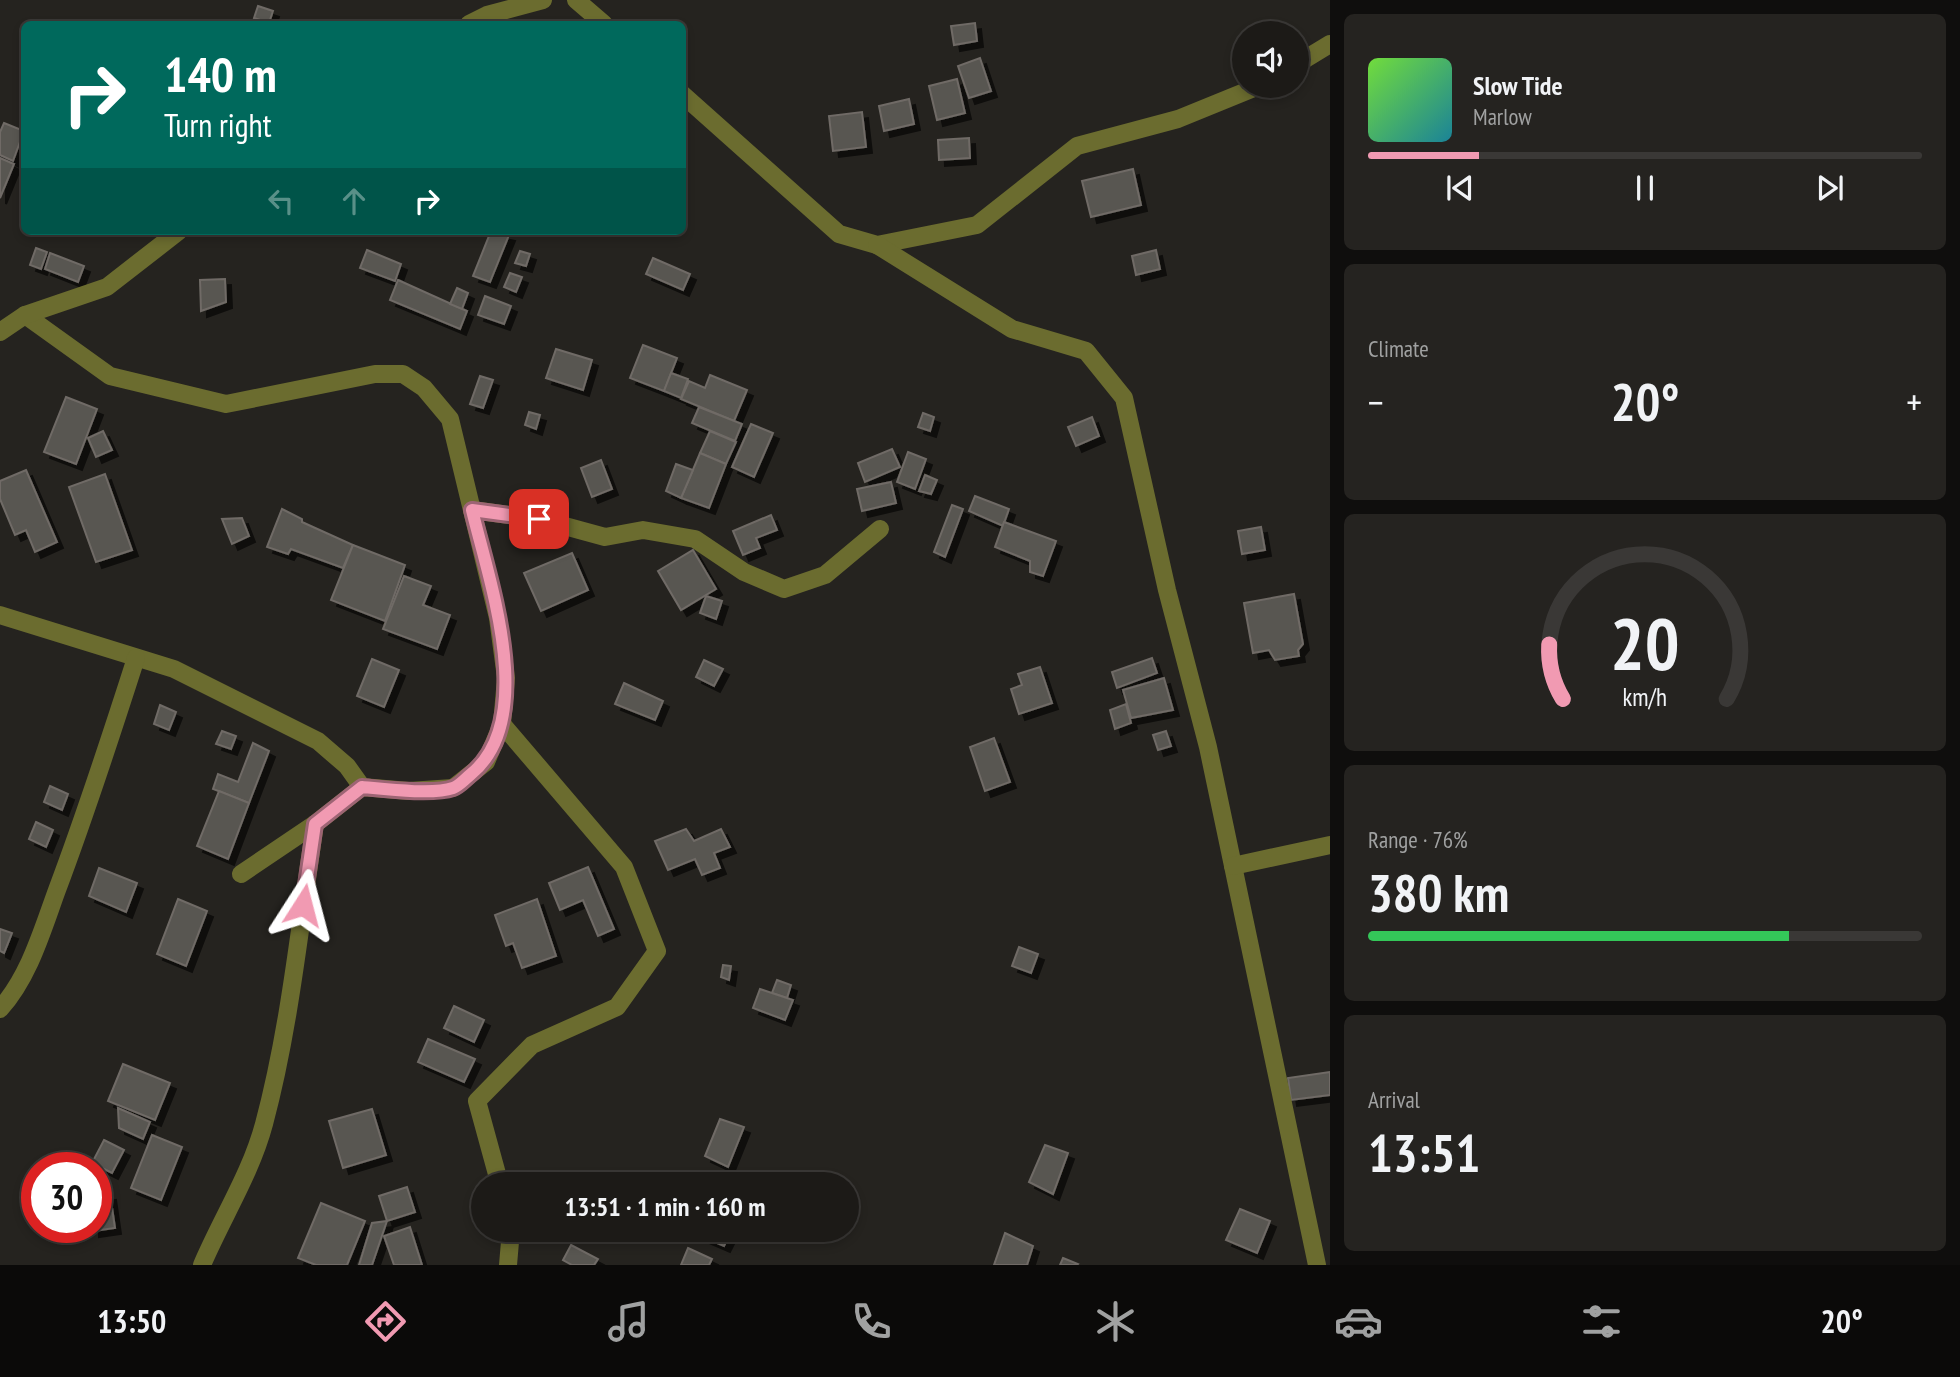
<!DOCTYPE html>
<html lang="en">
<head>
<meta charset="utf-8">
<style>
	:root { --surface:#1c1a17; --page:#252320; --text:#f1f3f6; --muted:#a0a1a1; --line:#3a3836; --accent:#f19ab2 }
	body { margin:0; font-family:"PT Sans Narrow",sans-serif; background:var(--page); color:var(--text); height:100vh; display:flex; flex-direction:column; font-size:26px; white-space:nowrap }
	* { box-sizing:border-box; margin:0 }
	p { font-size:23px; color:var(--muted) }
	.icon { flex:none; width:38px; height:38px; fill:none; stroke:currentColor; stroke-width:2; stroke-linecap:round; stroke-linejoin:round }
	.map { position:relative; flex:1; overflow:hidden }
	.panel { display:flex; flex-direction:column; gap:14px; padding:14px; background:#0f0e0d; width:630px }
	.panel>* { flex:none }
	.guide { position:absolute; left:21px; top:21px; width:665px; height:214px; border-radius:10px; box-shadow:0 4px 10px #0003,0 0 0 2px var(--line); background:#00695c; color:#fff; overflow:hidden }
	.tools { position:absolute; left:1232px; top:21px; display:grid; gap:14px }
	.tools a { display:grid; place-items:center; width:77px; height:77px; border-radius:50%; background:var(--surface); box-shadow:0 4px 10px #0003,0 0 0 2px var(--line); font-size:35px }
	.speed { position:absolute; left:21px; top:1152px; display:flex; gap:14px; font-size:35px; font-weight:700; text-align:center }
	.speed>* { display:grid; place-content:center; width:91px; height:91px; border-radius:50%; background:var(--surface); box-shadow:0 4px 10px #0003,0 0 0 2px var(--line); line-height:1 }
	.speed .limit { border:10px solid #d22; background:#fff; color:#111 }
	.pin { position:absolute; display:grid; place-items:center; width:60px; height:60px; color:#fff; margin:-30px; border-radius:14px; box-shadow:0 4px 10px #0006 }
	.me { position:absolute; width:77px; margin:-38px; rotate:9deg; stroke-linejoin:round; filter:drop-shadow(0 0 5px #0008) }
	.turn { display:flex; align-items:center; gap:24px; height:147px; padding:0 28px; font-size:32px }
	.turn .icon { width:91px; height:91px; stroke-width:2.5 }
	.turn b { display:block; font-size:49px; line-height:60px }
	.lanes { display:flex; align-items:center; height:66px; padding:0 28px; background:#0003; justify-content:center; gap:35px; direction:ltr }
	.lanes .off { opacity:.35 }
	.big { font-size:52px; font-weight:600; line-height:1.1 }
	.panel .widget { flex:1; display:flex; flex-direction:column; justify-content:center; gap:10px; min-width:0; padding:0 24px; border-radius:10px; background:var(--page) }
	.panel .dial { align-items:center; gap:0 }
	.dial svg { height:182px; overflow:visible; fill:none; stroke:var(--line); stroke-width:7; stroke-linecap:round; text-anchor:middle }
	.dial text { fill:var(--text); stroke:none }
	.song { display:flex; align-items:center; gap:21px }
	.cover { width:84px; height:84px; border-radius:10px; background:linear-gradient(135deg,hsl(100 70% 55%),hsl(190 70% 35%)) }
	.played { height:7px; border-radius:4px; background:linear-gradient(90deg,var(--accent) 20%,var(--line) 20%) }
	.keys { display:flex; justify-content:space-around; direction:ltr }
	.heat { display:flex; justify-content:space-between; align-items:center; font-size:38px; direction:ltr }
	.charge { height:10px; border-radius:5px; background:linear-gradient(90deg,#34c759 76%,var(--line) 0) }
	.trip { position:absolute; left:471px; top:1172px; width:388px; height:70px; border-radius:35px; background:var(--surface); box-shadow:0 4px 10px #0003,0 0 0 2px var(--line); font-weight:600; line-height:70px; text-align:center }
	.tab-bar { display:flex; height:112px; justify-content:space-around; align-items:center; background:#0b0a09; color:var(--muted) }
	.tab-bar .icon { width:49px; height:49px }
	.tab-bar .current { color:var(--accent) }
	.tab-bar b { font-size:32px; color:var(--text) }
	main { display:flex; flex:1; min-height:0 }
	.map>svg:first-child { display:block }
</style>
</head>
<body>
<main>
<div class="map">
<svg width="1330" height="1265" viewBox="0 0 1330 1265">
	<defs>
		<filter id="shadow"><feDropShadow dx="6" dy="6" stdDeviation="0" flood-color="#0009"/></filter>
	</defs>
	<rect width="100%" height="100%" fill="#25231f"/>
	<!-- building -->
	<g fill="#595651" stroke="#6f6b66" stroke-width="2" filter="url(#shadow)">
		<polygon points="258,6 273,11 269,23 254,18"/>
		<polygon points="975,23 977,41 954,45 951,26"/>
		<polygon points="980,58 991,91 969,98 958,66"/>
		<polygon points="957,79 965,113 937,120 929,86"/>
		<polygon points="909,99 914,124 884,131 879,106"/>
		<polygon points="862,112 866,147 833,151 829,116"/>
		<polygon points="4,123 24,131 13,161 0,155 0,132"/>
		<polygon points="969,138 970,158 939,160 938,140"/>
		<polygon points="0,158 14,164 0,198"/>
		<polygon points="1133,169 1141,205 1091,217 1082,181"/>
		<polygon points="491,231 509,235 490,282 473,276"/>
		<polygon points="36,248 47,252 41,269 30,265"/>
		<polygon points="367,250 401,264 395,281 360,268"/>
		<polygon points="1156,250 1160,269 1136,275 1132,256"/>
		<polygon points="520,251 530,254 526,266 515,263"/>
		<polygon points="50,253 84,266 78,282 45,269"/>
		<polygon points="653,258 690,274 683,290 646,274"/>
		<polygon points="510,273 522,277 516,292 504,287"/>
		<polygon points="225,279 226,302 201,311 200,280"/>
		<polygon points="398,280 467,311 460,329 390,300"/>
		<polygon points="457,288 468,293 462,309 450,304"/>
		<polygon points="485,296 511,306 504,324 478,315"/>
		<polygon points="643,345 677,358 664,391 630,378"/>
		<polygon points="556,349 592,360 583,390 546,378"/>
		<polygon points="671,373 688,379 681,398 664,391"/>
		<polygon points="710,375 747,390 734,421 681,399 689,381 705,388"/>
		<polygon points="480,376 493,380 483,408 470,404"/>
		<polygon points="66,397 97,409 76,464 44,452"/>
		<polygon points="699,407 742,424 735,441 692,423"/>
		<polygon points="529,412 540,415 536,429 525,425"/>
		<polygon points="923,413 934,417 930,431 918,427"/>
		<polygon points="1092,417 1099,436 1076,446 1068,427"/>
		<polygon points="751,424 773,433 754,477 732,467"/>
		<polygon points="103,431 112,450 96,457 88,438"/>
		<polygon points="710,431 736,442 726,464 700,453"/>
		<polygon points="892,449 900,467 865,482 858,463"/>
		<polygon points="908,452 926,459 915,489 897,482"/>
		<polygon points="700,453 726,464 709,508 681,498"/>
		<polygon points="601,460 612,489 592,497 581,468"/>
		<polygon points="676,464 693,470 681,498 666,491"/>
		<polygon points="26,470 57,542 35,552 26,530 15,535 0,499 0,481"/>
		<polygon points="105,474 132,550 96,562 69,487"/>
		<polygon points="925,475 937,480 931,494 919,491"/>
		<polygon points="891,482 896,503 862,511 857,489"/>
		<polygon points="975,496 1009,509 1003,526 969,511"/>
		<polygon points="952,505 963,509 945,557 934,552"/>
		<polygon points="282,509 302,519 302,522 353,545 343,568 291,549 288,554 267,547"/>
		<polygon points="771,515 777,530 756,538 760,548 743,555 733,531"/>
		<polygon points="242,518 249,536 232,544 222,519"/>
		<polygon points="1004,522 1056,541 1043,576 1030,572 1030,561 995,547"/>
		<polygon points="1261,527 1265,550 1242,554 1238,531"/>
		<polygon points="353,545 405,565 385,621 331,600"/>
		<polygon points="693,550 716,589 681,610 658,571"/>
		<polygon points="572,553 588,590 541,611 524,573"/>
		<polygon points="404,576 431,586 423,605 450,615 437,649 383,629"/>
		<polygon points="1294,594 1303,644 1298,650 1299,656 1275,660 1269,650 1253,653 1244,603"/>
		<polygon points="706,596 722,601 716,619 700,613"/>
		<polygon points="1152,658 1157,673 1117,688 1112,672"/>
		<polygon points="372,659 399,670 384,707 357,696"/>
		<polygon points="704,660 723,669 714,686 696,677"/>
		<polygon points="1040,667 1052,703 1019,714 1011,689 1022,685 1018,674"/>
		<polygon points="1164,678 1173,710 1131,718 1123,690"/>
		<polygon points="624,683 663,701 655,720 615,704"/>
		<polygon points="1126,704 1131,723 1115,729 1110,710"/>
		<polygon points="160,705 176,712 169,730 154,724"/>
		<polygon points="222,731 236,736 231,749 216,744"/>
		<polygon points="1166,731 1171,746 1158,750 1153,735"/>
		<polygon points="994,738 1010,782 985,791 970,747"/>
		<polygon points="253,743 269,751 249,803 213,789 218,774 238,782"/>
		<polygon points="50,786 68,794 62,810 44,802"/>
		<polygon points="219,791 249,803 228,859 197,846"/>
		<polygon points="36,822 53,830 46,847 29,839"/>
		<polygon points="686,829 694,841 721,829 730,847 714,853 720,868 702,875 695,859 668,870 655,841"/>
		<polygon points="588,867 614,929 598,936 583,900 560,910 549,883"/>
		<polygon points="99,868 137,883 126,912 89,896"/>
		<polygon points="178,899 207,911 186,966 157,954"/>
		<polygon points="537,899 556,956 522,968 513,943 506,946 495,915"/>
		<polygon points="0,929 12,933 4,953 0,951"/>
		<polygon points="1019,947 1038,954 1031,973 1012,966"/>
		<polygon points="723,965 731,966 729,980 721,977"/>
		<polygon points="777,980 791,985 787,998 772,993"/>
		<polygon points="760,989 793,1000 785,1020 753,1008"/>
		<polygon points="454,1006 484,1020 474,1042 444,1028"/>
		<polygon points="428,1039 475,1059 464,1082 418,1062"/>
		<polygon points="123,1064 170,1083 155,1120 108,1101"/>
		<polygon points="1330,1072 1330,1095 1291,1100 1288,1078"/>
		<polygon points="118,1108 150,1122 143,1139 119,1128"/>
		<polygon points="372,1109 386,1155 343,1168 329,1121"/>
		<polygon points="720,1119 744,1127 728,1167 705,1156"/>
		<polygon points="152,1135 182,1147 161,1200 131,1188"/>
		<polygon points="104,1140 124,1150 112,1173 92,1163"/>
		<polygon points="1045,1145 1068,1153 1053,1194 1029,1182"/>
		<polygon points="719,1177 735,1185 715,1185"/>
		<polygon points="407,1187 415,1212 387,1221 379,1196"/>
		<polygon points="110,1194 115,1228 93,1231 93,1227 96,1227 96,1196"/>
		<polygon points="321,1203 365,1221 347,1265 316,1265 298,1258"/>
		<polygon points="1240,1209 1270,1221 1257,1253 1226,1240"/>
		<polygon points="387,1221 372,1265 359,1265 372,1223"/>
		<polygon points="410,1227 422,1265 394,1265 384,1236"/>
		<polygon points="696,1230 732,1230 724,1246 694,1233"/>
		<polygon points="1005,1233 1033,1246 1027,1265 994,1265"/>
		<polygon points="571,1245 598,1259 594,1265 572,1265 563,1260"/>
		<polygon points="688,1248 712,1259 709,1265 681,1265"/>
		<polygon points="1063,1258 1078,1264 1077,1265 1060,1265"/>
	</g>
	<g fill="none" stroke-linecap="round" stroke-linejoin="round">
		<!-- street -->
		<g stroke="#6b6c2f" stroke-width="18">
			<polyline points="576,0 604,24"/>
			<polyline points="469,24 487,15 543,0"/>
			<polyline points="1297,64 1330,44"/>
			<polyline points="682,94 839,234 877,245 977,225 1077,146 1178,119 1259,86"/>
			<polyline points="877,245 1012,329 1086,351 1124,398 1167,590 1208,747 1317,1265"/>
			<polyline points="25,315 110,376 226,404 375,374 403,374 424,388 450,419 498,618 506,678 502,724 486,762 453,788 409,791 362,787 315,824 241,874"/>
			<polyline points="0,332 25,315 107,287 179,231"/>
			<polyline points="472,510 539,519 605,537 643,530 695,539 744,572 784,589 825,575 880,529"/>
			<polyline points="0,615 174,669 318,741 347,766 362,787"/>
			<polyline points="1233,866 1330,845"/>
			<path d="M0,1009C29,977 42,931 57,890C86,813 111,736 136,658"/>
			<polyline points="500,1185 477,1101 532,1045 617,1007 657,951 624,867 502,724"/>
			<path d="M202,1265C222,1218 251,1173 264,1124C290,1027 300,923 315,824"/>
			<polyline points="508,1265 511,1230"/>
		</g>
	</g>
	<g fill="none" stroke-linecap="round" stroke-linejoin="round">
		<defs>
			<path id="route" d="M303,905L315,824L362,787C384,789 433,795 453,788C459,786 465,779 470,775C539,720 489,581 472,510L539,519"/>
		</defs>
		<!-- route casing -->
		<use href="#route" stroke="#9d6474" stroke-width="18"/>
		<!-- route -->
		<use href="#route" stroke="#f19ab2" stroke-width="12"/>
	</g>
</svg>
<div class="tools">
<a><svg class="icon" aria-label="sound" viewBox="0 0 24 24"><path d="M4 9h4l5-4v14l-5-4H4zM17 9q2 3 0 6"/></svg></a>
</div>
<div class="speed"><div class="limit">30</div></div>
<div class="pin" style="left:539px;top:519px;background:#d93025"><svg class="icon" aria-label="arrive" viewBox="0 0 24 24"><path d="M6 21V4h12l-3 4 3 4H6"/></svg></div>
<svg class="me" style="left:303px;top:905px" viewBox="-20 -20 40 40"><path d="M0-17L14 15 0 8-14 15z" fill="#f19ab2" stroke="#fff" stroke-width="4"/></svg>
<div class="trip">13:51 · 1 min · 160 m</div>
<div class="guide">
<div class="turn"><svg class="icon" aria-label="right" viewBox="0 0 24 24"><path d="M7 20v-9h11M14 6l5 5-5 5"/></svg><div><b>140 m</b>Turn right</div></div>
<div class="lanes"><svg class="icon off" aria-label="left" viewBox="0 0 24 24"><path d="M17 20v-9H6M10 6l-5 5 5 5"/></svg><svg class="icon off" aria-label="ahead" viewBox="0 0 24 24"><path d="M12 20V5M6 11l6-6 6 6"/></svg><svg class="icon" aria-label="right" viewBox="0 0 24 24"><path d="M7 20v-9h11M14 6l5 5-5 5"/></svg></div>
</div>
</div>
<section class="panel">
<div class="widget">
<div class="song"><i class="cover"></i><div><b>Slow Tide</b><p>Marlow</p></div></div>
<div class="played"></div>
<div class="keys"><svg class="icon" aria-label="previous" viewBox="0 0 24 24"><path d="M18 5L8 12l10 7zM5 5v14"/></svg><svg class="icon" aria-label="pause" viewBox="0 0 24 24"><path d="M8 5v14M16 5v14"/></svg><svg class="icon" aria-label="next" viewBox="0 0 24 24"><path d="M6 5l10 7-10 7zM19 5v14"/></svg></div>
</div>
<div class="widget"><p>Climate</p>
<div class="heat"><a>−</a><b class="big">20°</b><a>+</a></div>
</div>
<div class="widget dial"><svg viewBox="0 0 100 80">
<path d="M14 69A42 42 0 1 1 86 69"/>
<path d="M14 69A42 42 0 0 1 8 45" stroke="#f19ab2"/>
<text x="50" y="56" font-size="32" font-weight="700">20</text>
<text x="50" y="72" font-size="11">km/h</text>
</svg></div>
<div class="widget"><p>Range · 76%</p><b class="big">380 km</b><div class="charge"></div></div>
<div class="widget"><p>Arrival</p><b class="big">13:51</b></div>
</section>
</main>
<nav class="tab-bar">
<b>13:50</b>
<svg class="icon current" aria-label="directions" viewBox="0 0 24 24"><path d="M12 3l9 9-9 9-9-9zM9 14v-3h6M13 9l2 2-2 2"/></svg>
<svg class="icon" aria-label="music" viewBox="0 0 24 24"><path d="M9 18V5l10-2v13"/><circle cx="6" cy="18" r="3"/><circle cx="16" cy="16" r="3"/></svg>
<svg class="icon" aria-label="phone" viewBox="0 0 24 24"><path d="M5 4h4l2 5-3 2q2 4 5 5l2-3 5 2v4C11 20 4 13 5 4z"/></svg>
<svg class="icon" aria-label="climate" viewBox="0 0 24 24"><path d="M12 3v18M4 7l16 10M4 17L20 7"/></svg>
<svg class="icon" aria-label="car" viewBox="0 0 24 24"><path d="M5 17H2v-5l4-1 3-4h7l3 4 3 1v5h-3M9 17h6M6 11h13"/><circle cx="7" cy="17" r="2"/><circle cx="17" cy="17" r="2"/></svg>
<svg class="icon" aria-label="filters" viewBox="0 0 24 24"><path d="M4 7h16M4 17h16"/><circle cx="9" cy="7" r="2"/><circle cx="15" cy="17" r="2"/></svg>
<b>20°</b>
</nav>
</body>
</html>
